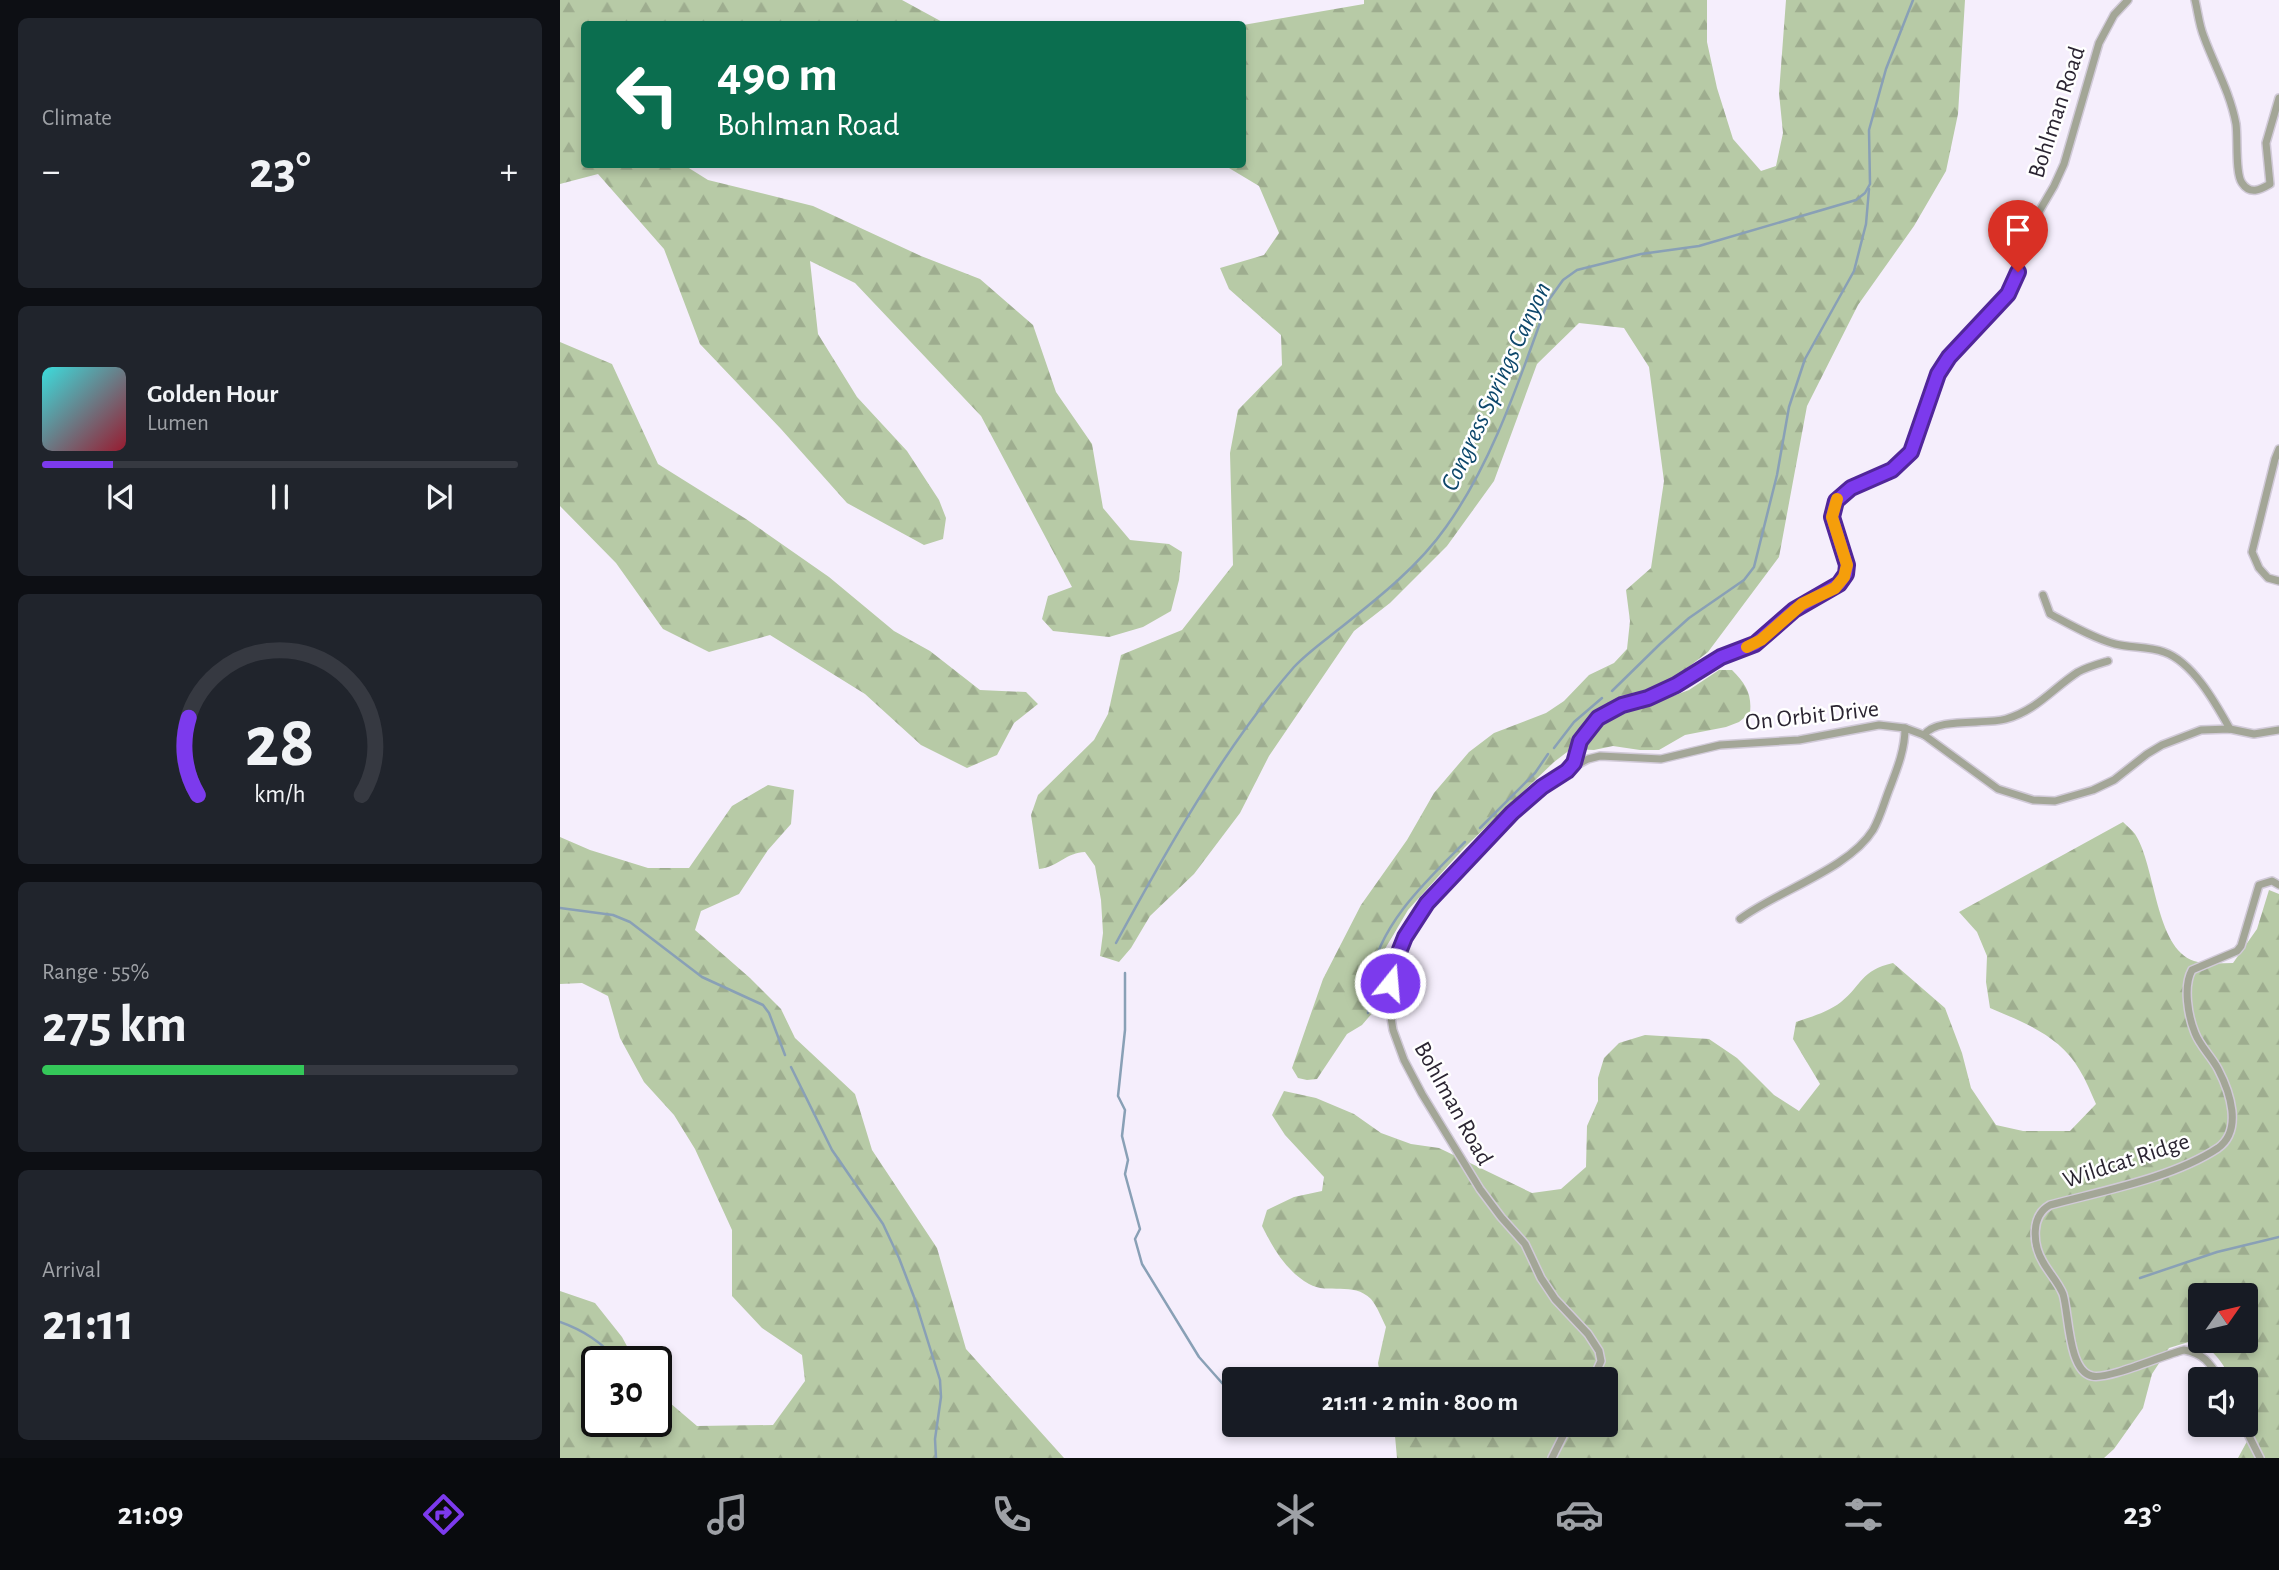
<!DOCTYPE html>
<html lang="en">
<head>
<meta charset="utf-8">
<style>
	:root { --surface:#171b24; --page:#20242c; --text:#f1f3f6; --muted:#9ea1a6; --line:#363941; --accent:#7c3aed }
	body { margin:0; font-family:"Alegreya Sans",sans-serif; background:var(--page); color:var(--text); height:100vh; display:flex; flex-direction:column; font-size:26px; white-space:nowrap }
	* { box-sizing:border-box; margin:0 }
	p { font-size:23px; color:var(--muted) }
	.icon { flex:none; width:38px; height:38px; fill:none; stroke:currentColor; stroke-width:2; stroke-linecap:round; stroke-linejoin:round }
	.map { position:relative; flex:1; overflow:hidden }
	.panel { display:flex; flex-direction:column; gap:18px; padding:18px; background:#0d0f14; width:560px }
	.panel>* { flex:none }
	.top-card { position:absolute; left:21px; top:21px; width:665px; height:147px; border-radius:7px; box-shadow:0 4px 10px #0003; background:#0b6e4f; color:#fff; overflow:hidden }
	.needle { width:46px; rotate:56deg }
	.tools { position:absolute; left:1628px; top:1283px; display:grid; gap:14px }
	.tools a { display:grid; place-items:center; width:70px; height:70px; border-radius:7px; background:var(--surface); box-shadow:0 4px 10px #0003; font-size:35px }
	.speed { position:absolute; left:21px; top:1346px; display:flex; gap:14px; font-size:35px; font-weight:700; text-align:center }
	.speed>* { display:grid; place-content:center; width:91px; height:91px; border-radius:50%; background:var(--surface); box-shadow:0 4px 10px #0003; line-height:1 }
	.speed .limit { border:4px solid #111; border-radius:10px; background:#fff; color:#111 }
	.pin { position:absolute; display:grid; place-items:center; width:60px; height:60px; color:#fff; margin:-72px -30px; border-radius:50% 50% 50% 0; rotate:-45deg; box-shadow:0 0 7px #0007 }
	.pin .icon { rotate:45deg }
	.me { position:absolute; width:77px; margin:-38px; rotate:17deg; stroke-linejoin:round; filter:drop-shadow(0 0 5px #0008) }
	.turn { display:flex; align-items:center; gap:24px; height:147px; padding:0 21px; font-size:32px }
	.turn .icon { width:91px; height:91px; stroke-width:2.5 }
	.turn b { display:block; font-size:49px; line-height:60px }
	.big { font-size:52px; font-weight:700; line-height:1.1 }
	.panel .card { flex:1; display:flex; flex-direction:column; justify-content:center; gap:10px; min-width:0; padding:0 24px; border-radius:10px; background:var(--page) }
	.panel .dial { align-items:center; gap:0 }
	.dial svg { height:182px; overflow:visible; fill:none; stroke:var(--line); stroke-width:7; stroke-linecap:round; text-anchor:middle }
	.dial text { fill:var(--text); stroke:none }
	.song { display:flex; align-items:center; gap:21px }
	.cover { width:84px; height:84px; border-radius:10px; background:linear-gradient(135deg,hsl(180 70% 55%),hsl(350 70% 35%)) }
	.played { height:7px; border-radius:4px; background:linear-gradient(90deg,var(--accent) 15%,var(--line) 15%) }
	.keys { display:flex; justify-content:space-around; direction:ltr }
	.heat { display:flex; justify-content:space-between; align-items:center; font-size:38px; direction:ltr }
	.charge { height:10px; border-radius:5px; background:linear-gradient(90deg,#34c759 55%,var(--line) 0) }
	.trip { position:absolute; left:662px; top:1367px; width:396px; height:70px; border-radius:7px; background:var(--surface); box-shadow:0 4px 10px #0003; font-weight:700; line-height:70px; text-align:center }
	.tabs { display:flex; height:112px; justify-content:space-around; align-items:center; background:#090b0e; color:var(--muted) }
	.tabs .icon { width:49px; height:49px }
	.tabs .on { color:var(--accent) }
	.tabs b { font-size:32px; color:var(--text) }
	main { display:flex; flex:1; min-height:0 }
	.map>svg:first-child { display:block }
</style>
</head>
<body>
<main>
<section class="panel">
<div class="card"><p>Climate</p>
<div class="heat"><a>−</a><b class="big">23°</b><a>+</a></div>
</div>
<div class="card">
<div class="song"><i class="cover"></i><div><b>Golden Hour</b><p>Lumen</p></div></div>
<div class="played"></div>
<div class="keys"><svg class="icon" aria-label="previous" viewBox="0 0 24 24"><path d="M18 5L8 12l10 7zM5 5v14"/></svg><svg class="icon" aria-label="pause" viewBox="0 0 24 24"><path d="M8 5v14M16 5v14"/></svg><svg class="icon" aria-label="next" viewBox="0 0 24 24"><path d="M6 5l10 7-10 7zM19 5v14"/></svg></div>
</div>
<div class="card dial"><svg viewBox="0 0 100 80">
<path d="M14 69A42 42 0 1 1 86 69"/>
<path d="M14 69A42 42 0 0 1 10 35" stroke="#7c3aed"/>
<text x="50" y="56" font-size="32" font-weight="700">28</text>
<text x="50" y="72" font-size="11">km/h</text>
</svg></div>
<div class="card"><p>Range · 55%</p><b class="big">275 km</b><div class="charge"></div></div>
<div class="card"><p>Arrival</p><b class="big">21:11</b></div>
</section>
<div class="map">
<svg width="1719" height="1458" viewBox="0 0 1719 1458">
	<defs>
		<pattern id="forest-firs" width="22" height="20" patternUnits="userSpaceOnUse" patternTransform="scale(1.75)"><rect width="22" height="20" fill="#b7caa6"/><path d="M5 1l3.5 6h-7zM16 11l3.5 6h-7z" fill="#9ead8f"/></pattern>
	</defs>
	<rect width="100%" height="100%" fill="#f5eefc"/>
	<!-- forest -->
	<g fill="url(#forest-firs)" fill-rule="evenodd">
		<polygon points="0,0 342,0 386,24 24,24 24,164 124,165 148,180 253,206 361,256 420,279 473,325 496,392 532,444 543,508 570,540 609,544 622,552 619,580 611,611 583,627 549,637 493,631 482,619 488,596 512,587 421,416 295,283 250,261 258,334 297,397 347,451 379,500 386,518 383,539 364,545 287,503 221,429 140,344 104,249 38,174 0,184"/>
		<path d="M804,0H1147V42L1157,88L1173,139L1201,171L1216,166L1223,133L1219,93L1226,0H1405L1398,114L1386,171L1354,226L1298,305L1247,406L1219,557L1148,652L1114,678L1113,696L1129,690L1159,670H1172C1186,684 1192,694 1190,713L1179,722L1166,727L1125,735L1099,750H1080L1053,746L1034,750L1011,749L994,762L905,847L848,910L819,959L813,981L814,1011L802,1025L787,1034L757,1079L747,1080L738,1078L732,1068L763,979L801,905L847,840L874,793L909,752L934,733L986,713L1004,701L1029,675L1054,663L1067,649L1070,621L1066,590L1091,568L1104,481L1089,367L1064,328L1019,323L977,364L934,481L887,546L830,603L794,631L709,756L680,813L634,874L590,916L571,948L559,962L540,956L543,933L541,900L535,866L525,852C507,852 498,867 479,869L471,815L478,795L534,740L548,714L561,655L622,630L673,565L670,453L678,410L722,365L721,335L669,289L660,268L704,255L719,233L699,186L664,165L682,164L683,25L804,4Z"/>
		<polygon points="0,342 52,364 98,464 186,519 269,577 334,631 370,651 420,690 466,692 478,704 454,723 437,755 407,768 361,745 305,694 210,635 149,652 103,629 56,563 0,506"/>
		<polygon points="208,785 234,790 231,824 208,850 179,894 141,911 135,930 190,978 221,1009 235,1038 295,1094 312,1150 377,1248 406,1349 504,1458 0,1458 0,1291 35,1303 62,1337 75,1361 37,1362 37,1421 96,1421 96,1391 137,1426 213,1425 245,1381 242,1355 202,1328 172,1296 172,1230 135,1149 114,1115 84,1082 60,1038 48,996 22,983 0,984 0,837 30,850 88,868 129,868 172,806"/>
		<path d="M1563,822C1567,826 1572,830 1575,834C1596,866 1595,948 1634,961C1647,965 1660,963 1673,963L1697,929L1709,890L1719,894V1458H1678L1691,1434V1419L1685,1408V1379H1671C1661,1360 1654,1350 1635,1340L1609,1348L1592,1374L1583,1408L1554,1449L1544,1458H837L834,1425L1045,1424V1379H821L818,1363L826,1327C822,1319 817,1306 811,1299C793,1281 768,1295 749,1284C726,1271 713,1248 702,1226L707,1210L734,1197L762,1191L764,1177L725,1135L712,1115L724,1091L756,1098L794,1114L821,1133L851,1144L879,1148L972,1193L1001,1189L1026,1167L1027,1126L1038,1101V1078L1044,1058L1059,1043L1085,1035L1149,1039L1177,1058L1214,1095L1239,1111L1260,1084L1233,1039L1236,1022C1251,1017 1268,1012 1281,1002C1302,985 1301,970 1333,963L1385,1008L1402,1053L1411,1088L1436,1125L1463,1131H1510L1536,1104C1531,1093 1526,1080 1519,1069C1500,1036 1463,1022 1430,1008L1426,982L1427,956L1417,932L1399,912ZM1640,1295H1685V1340H1640Z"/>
	</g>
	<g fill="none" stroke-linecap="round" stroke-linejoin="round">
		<!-- stream -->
		<g stroke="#89a0b6" stroke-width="2.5">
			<polyline points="1052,691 1100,644 1129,618 1184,580 1194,567 1217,475 1229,407 1245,359 1294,271 1306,224 1309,189"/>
			<polyline points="994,748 1014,722 1042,698"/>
			<polyline points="920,828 975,773 988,754"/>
			<polyline points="0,908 53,915 70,922 142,977 203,1005 209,1013 225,1055"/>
			<path d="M556,943C606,851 665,746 734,667C747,653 764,641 779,629C817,599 858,567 886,527C934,460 960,377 988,301L1003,280L1017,270L1081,254L1139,246L1296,200L1305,193L1310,184L1309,130L1326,69L1353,0"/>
			<polyline points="565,973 565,1030 558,1096 565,1110 562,1136 568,1160 565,1174 580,1229 575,1239 582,1264 639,1357 670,1392"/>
			<path d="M808,1013C809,1002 808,990 810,980C819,924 867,880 905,842"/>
			<polyline points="231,1067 272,1150 323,1224 339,1258 354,1297 380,1380 381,1397 375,1439 376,1458"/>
			<polyline points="1580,1278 1657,1252 1719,1237"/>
			<path d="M0,1322C20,1329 45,1343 57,1362"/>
		</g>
		<defs>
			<g id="minor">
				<path d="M1635,0C1638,12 1639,25 1644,37C1655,67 1670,92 1676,124C1678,138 1675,174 1682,183C1690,195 1700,190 1710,184L1706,143L1719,98"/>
				<polyline points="1719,449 1715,459 1692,552 1699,568 1708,578 1719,581"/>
				<path d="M1483,595L1490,614C1511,625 1533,638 1555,644C1571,648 1589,646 1604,652C1633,662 1656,704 1670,729"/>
				<path d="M1364,735C1376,717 1425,725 1446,719C1477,710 1492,689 1518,672C1527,667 1538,664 1548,661"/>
				<polyline points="1011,768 1028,759 1040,756 1101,759 1160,745 1239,740 1319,725 1345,728 1364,735 1438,789 1473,800 1495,801 1533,790 1554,780 1587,754 1602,745 1641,730 1670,729 1694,734 1719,730"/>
				<path d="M1180,919C1217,891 1289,869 1313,830C1320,818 1324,803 1329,790C1337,769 1345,750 1345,728"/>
				<polyline points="1033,1379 1041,1361 1039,1351 1028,1334 995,1299 981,1278 965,1244 941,1217 920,1189 862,1094 844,1060 833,1030 829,1005 830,983 833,967 845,937 867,903 952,813 982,787 1007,770 1014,763 1020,741 1038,718 1062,705 1088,698 1116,685 1161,657 1195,644 1234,610 1271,590 1282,580 1287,565 1272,518 1276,501 1291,488 1332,470 1351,451 1378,374 1389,357 1448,294 1477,215 1494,186 1504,164 1539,43 1554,15 1568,0"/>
				<path d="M1660,1379C1650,1363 1643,1353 1624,1350C1603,1355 1548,1380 1532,1376C1508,1371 1509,1313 1503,1294C1498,1282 1489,1273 1483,1262C1473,1245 1470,1216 1490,1205C1542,1191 1613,1178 1658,1148C1683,1130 1670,1092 1658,1069C1651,1056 1640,1046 1635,1033C1628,1016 1623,986 1632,970L1677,951L1681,946L1699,885L1712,881L1719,885"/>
				<polyline points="1683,1424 1700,1458"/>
				<polyline points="992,1458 1009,1424"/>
			</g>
		</defs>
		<!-- minor casing -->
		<use href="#minor" stroke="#d1cad8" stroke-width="10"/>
		<!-- minor -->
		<use href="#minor" stroke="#a3a697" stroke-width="7"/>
	</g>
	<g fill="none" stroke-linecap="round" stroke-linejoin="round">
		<defs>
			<polyline id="route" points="830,983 833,967 845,937 867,903 952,813 982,787 1007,771 1014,763 1020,741 1038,718 1062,705 1088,698 1116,685 1161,657 1195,644 1234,610 1279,584 1286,574 1287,565 1272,517 1276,501 1291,488 1332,470 1351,452 1378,374 1389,357 1448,294 1458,272"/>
		</defs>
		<!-- route casing -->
		<use href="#route" stroke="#51269a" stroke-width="18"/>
		<!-- route -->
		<use href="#route" stroke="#7c3aed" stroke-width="12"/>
		<!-- slow -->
		<polyline stroke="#f59e0b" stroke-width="12" points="1187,647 1201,640 1242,604 1275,588 1284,577 1287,565 1272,517 1277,499"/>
	</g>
	<g text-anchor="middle" stroke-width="5" stroke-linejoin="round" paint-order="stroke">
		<!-- street labels -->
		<g font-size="24" fill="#2b2532" stroke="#fff">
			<text transform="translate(1496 112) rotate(-72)" y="8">Bohlman Road</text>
			<text transform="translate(1252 715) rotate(-6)" y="8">On Orbit Drive</text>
			<text transform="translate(894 1103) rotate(61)" y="8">Bohlman Road</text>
			<text transform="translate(1566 1160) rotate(-18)" y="8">Wildcat Ridge</text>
		</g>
		<!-- water labels -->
		<g font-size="26" font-style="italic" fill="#0d476b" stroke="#fff">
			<text transform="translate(935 386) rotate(-65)" y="9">Congress Springs Canyon</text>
		</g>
	</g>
</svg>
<div class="tools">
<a><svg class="needle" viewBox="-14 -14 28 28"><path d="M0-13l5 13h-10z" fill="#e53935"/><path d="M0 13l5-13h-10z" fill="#9ea1a6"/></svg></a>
<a><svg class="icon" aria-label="sound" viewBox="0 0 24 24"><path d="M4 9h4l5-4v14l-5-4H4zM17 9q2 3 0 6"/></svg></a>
</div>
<div class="speed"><div class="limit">30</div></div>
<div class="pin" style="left:1458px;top:272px;background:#d93025"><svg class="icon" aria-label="arrive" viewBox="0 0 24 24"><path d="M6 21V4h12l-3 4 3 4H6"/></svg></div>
<svg class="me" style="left:830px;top:983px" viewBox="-20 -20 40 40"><circle r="17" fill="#7c3aed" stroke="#fff" stroke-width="3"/><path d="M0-11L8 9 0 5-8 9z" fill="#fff"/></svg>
<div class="trip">21:11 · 2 min · 800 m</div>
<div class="top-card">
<div class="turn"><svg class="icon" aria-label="left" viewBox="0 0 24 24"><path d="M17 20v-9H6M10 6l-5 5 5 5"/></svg><div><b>490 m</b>Bohlman Road</div></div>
</div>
</div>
</main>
<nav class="tabs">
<b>21:09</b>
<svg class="icon on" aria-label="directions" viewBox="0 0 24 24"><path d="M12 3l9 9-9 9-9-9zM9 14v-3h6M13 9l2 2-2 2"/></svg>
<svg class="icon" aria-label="music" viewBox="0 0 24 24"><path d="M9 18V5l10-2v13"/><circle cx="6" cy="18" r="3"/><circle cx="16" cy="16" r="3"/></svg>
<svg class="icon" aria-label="phone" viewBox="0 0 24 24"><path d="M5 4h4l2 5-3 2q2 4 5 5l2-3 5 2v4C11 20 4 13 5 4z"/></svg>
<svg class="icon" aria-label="climate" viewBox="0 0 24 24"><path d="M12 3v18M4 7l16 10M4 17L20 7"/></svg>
<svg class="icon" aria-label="car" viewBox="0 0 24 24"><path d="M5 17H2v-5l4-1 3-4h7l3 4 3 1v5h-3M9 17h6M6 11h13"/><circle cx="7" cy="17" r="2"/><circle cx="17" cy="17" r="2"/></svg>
<svg class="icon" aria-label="filters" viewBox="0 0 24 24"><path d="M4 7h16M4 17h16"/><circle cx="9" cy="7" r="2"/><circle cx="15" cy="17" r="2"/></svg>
<b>23°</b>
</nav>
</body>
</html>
